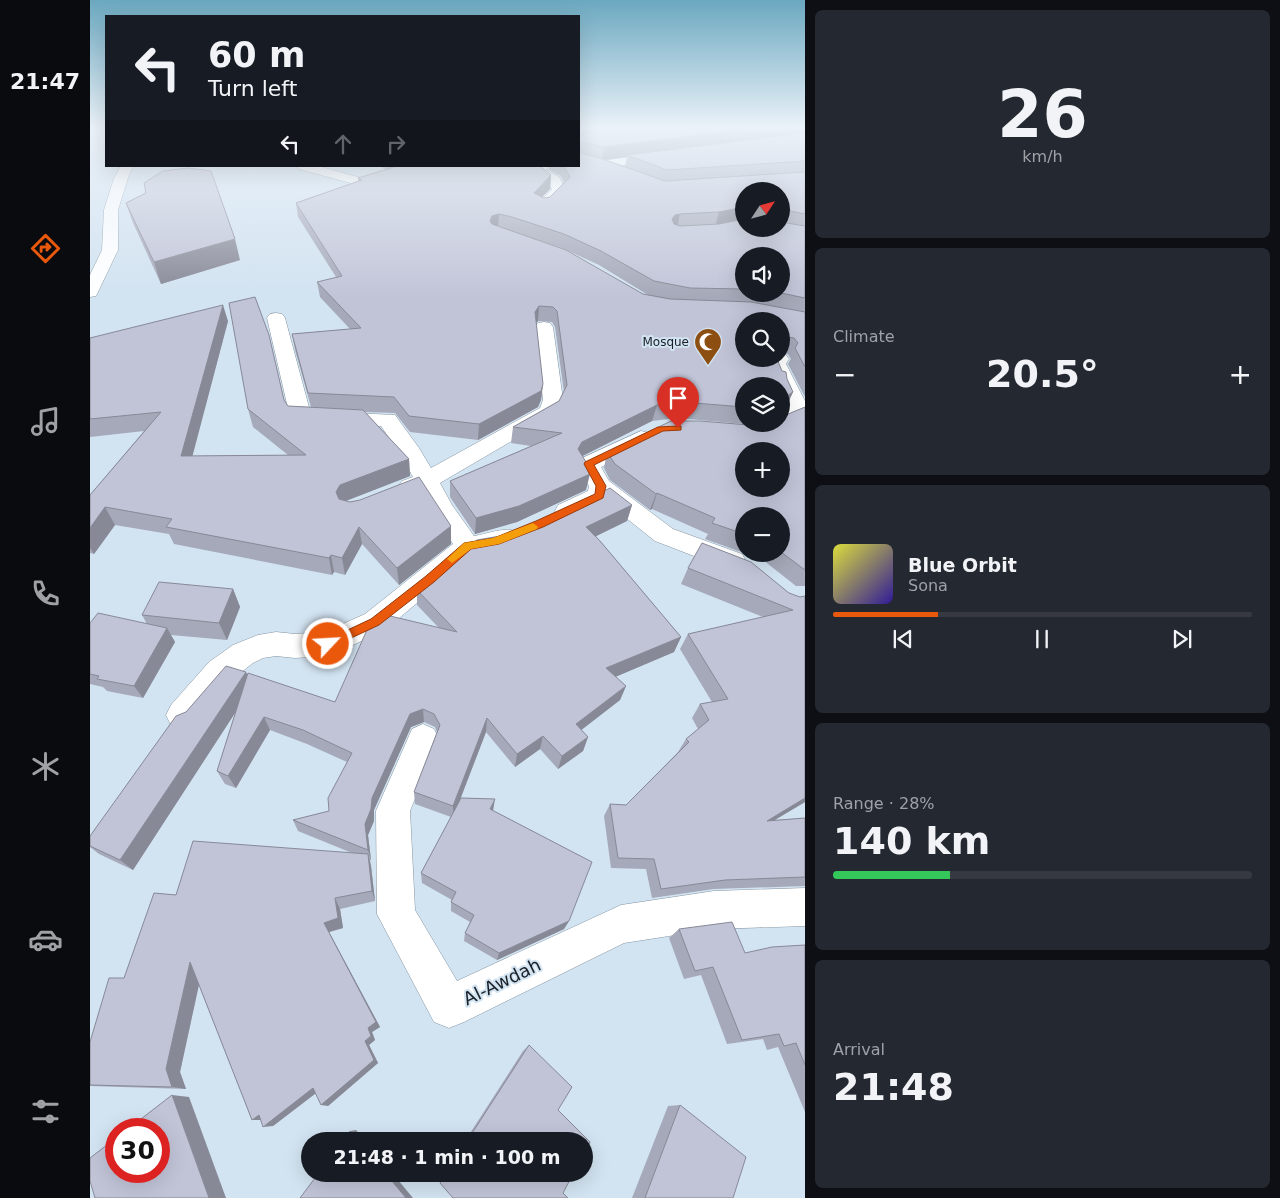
<!DOCTYPE html>
<html lang="en">
<head>
<meta charset="utf-8">
<style>
	:root { --surface:#171b24; --page:#242831; --text:#f1f3f6; --muted:#9ea1a6; --line:#363941; --accent:#ea580c }
	body { margin:0; font-family:"DejaVu Sans",sans-serif; background:var(--page); color:var(--text); height:100vh; display:flex; flex-direction:column; font-size:19px; white-space:nowrap }
	* { box-sizing:border-box; margin:0 }
	p { font-size:16px; color:var(--muted) }
	.icon { flex:none; width:28px; height:28px; fill:none; stroke:currentColor; stroke-width:2; stroke-linecap:round; stroke-linejoin:round }
	.map { position:relative; flex:1; overflow:hidden }
	.details { display:flex; flex-direction:column; gap:10px; padding:10px; background:#0d0f14; width:475px }
	.details>* { flex:none }
	.top-card { position:absolute; left:15px; top:15px; width:475px; height:152px; border-radius:0px; box-shadow:0 5px 20px #0002; background:#171b24; color:var(--text); overflow:hidden }
	.needle { width:32px; rotate:54deg }
	.controls { position:absolute; left:645px; top:182px; display:grid; gap:10px }
	.controls a { display:grid; place-items:center; width:55px; height:55px; border-radius:50%; background:var(--surface); box-shadow:0 5px 20px #0002; font-size:25px }
	.speed { position:absolute; left:15px; top:1118px; display:flex; gap:10px; font-size:25px; font-weight:700; text-align:center }
	.speed>* { display:grid; place-content:center; width:65px; height:65px; border-radius:50%; background:var(--surface); box-shadow:0 5px 20px #0002; line-height:1 }
	.speed .limit { border:8px solid #d22; background:#fff; color:#111 }
	.pin { position:absolute; display:grid; place-items:center; width:42px; height:42px; color:#fff; margin:-51px -21px; border-radius:50% 50% 50% 0; rotate:-45deg; box-shadow:0 0 5px #0007 }
	.pin .icon { rotate:45deg }
	.me { position:absolute; width:55px; margin:-28px; rotate:65deg; stroke-linejoin:round; filter:drop-shadow(0 0 4px #0008) }
	.turn { display:flex; align-items:center; gap:18px; height:105px; padding:0 20px; font-size:22px }
	.turn .icon { width:65px; height:65px; stroke-width:2.5 }
	.turn b { display:block; font-size:35px; line-height:42px }
	.lanes { display:flex; align-items:center; height:48px; padding:0 20px; background:#0003; justify-content:center; gap:25px; direction:ltr }
	.lanes .off { opacity:.35 }
	.big { font-size:38px; font-weight:700; line-height:1.1 }
	.details .card { flex:1; display:flex; flex-direction:column; justify-content:center; gap:8px; min-width:0; padding:0 18px; border-radius:8px; background:var(--page) }
	.details .dial { align-items:center; gap:0 }
	.dial b { font-size:65px; line-height:1 }
	.song { display:flex; align-items:center; gap:15px }
	.cover { width:60px; height:60px; border-radius:8px; background:linear-gradient(135deg,hsl(60 70% 55%),hsl(250 70% 35%)) }
	.played { height:5px; border-radius:2px; background:linear-gradient(90deg,var(--accent) 25%,var(--line) 25%) }
	.keys { display:flex; justify-content:space-around; direction:ltr }
	.heat { display:flex; justify-content:space-between; align-items:center; font-size:28px; direction:ltr }
	.charge { height:8px; border-radius:4px; background:linear-gradient(90deg,#34c759 28%,var(--line) 0) }
	.trip { position:absolute; left:211px; top:1132px; width:292px; height:50px; border-radius:25px; background:var(--surface); box-shadow:0 5px 20px #0002; font-weight:700; line-height:50px; text-align:center }
	main { display:flex; flex:1; min-height:0 }
	.tab-bar { display:flex; flex-direction:column; width:90px; justify-content:space-around; align-items:center; background:#090b0e; color:var(--muted) }
	.tab-bar .icon { width:35px; height:35px }
	.tab-bar .active { color:var(--accent) }
	.tab-bar b { font-size:22px; color:var(--text) }
	.map>svg:first-child { display:block }
</style>
</head>
<body>
<main>
<nav class="tab-bar">
<b>21:47</b>
<svg class="icon active" aria-label="directions" viewBox="0 0 24 24"><path d="M12 3l9 9-9 9-9-9zM9 14v-3h6M13 9l2 2-2 2"/></svg>
<svg class="icon" aria-label="music" viewBox="0 0 24 24"><path d="M9 18V5l10-2v13"/><circle cx="6" cy="18" r="3"/><circle cx="16" cy="16" r="3"/></svg>
<svg class="icon" aria-label="phone" viewBox="0 0 24 24"><path d="M5 4h4l2 5-3 2q2 4 5 5l2-3 5 2v4C11 20 4 13 5 4z"/></svg>
<svg class="icon" aria-label="climate" viewBox="0 0 24 24"><path d="M12 3v18M4 7l16 10M4 17L20 7"/></svg>
<svg class="icon" aria-label="car" viewBox="0 0 24 24"><path d="M5 17H2v-5l4-1 3-4h7l3 4 3 1v5h-3M9 17h6M6 11h13"/><circle cx="7" cy="17" r="2"/><circle cx="17" cy="17" r="2"/></svg>
<svg class="icon" aria-label="filters" viewBox="0 0 24 24"><path d="M4 7h16M4 17h16"/><circle cx="9" cy="7" r="2"/><circle cx="15" cy="17" r="2"/></svg>
</nav>
<div class="map">
<svg width="715" height="1198" viewBox="0 0 715 1198">
	<rect width="100%" height="100%" fill="#d2e3f1"/>
	<g fill="none" stroke-linecap="round" stroke-linejoin="round">
		<defs>
			<g id="minor">
				<polygon points="574,152 578,153 580,156 578,159 510,169 489,166 489,158 510,161"/>
				<polygon points="31,166 43,166 38,178 28,210 28,250 8,292 6,296 0,297 0,275 12,250 14,210 24,178"/>
				<polygon points="207,166 228,166 275,179 318,166 339,166 337,169 275,187 209,169"/>
				<path d="M444,166H460L456,170L469,177L476,190L457,209L452,210L445,206L462,189C457,179 447,178 440,170Z"/>
				<path d="M186,313L192,314L195,318L220,411L305,415L329,448L341,468L450,408L453,400L445,327L448,323L454,322L460,323L463,327L473,400L466,415L350,483L362,505L384,536C398,534 412,527 426,531L430,537L426,543L414,549L385,554L295,630L248,652L238,656L205,658L186,656L173,658L163,663L141,680L103,725L92,729L81,725L76,715L81,705L119,662L143,645L168,635L186,632L205,634L235,632L275,614L363,544L331,492L320,495L312,493L308,487L312,481L323,477L311,455L291,426L203,422L200,417L177,318L180,314Z"/>
				<polygon points="691,354 696,355 699,359 696,364 715,401 715,417 691,426 683,424 691,424 691,412 698,409 691,394 691,386 687,386 676,364 680,359 691,359"/>
				<path d="M551,431L559,433L562,438L559,443L511,467L519,481L583,529L652,554L656,561L652,568L643,571L565,541L516,502C501,510 485,522 468,517L465,511L468,505L498,491L499,486L487,464L490,459Z"/>
				<polygon points="333,724 344,729 349,739 320,811 325,910 367,981 531,905 624,891 715,888 715,926 624,929 534,943 374,1022 359,1028 344,1022 287,914 286,811 322,729"/>
			</g>
		</defs>
		<!-- minor casing -->
		<use href="#minor" stroke="#8595a2" stroke-width="1"/>
		<!-- minor -->
		<use href="#minor" fill="#fff" fill-rule="evenodd"/>
	</g>
	<!-- wall -->
	<g fill="#a6a9b9" fill-rule="evenodd">
		<path d="M489,129H715V397L698,364L701,359L698,354L691,353V321H654L697,379L703,392L692,417L715,407V586H706L673,560L655,554H691V516H654V553L615,539L618,534L562,509L560,510L520,480L514,468L517,452L671,426L691,424V386H654V424L587,418L562,421L493,456L496,490L427,522L385,534L360,497V481L441,446L421,443L423,427L469,401L474,392L465,327L462,322L448,321L446,323L453,384L451,400L448,407L388,440L320,432L305,413L275,412L319,459L320,476L256,501L361,544L309,585L272,544L255,575L244,572L242,575L84,544L79,534L25,525L4,554L0,553V495L54,431L0,437V338L138,321L102,456L198,455L163,427L158,409L194,400L198,406L221,407L205,350L202,334L260,329L230,297L227,282L246,277L208,217L206,203L268,181V178L295,170L291,166H450L461,175L460,189L452,197L454,198L460,197L474,183L471,176L459,170V166H489ZM537,157L535,167L515,160ZM654,191L691,229H654ZM448,240L472,248L509,265L558,295L553,294ZM654,256H691V294H654Z"/>
		<polygon points="36,203 150,260 71,284 43,223"/>
		<polygon points="542,505 537,521 506,536 591,637 584,652 525,677 536,686 530,700 491,730 498,737 493,751 468,769 450,749 425,767 396,732 369,802 404,811 479,921 474,929 407,960 374,941 375,933 380,922 361,911 361,902 362,900 332,883 331,873 361,817 325,804 324,792 347,732 345,727 334,722 321,727 284,810 284,821 278,835 281,860 280,860 281,866 285,901 250,909 253,928 239,932 290,1027 282,1032 285,1040 279,1045 288,1063 238,1106 226,1093 183,1126 171,1120 162,1120 109,985 90,1072 96,1089 0,1086 0,1042 34,978 86,895 262,853 208,831 203,820 239,811 257,762 217,744 180,730 146,788 135,784 127,771 146,711 43,870 9,854 0,847 0,836 96,712 156,672 157,677 245,702 349,628 327,605 327,590 416,535"/>
		<polygon points="598,568 710,597 715,802 684,820 715,818 715,886 624,889 562,898 556,869 521,868 514,816 520,804 536,805 588,752 596,739 608,729 602,718 610,704 622,702 590,649 598,634 673,617 591,584"/>
		<polygon points="143,589 150,607 137,640 81,635 85,642 53,698 17,691 13,687 0,684 0,623 57,624 52,615"/>
		<polygon points="589,929 655,953 715,945 715,1112 688,1047 677,1050 673,1039 637,1044 611,975 594,979 579,938"/>
		<polygon points="439,1045 468,1110 495,1141 375,1141 433,1051"/>
		<polygon points="590,1105 643,1198 542,1198 578,1106"/>
		<polygon points="354,1174 483,1174 350,1183 351,1179"/>
	</g>
	<!-- shaded-wall -->
	<g fill="#878996">
		<polygon points="489,129 526,129 489,136"/>
		<polygon points="655,129 715,129 715,133 537,155 537,157 512,160 514,147"/>
		<polygon points="296,166 311,166 296,171"/>
		<polygon points="461,175 460,189 443,206 444,193"/>
		<polygon points="654,207 654,220 625,226 629,212"/>
		<polygon points="696,210 691,224 691,213"/>
		<polygon points="409,214 408,228 399,235 400,221 402,216"/>
		<polygon points="590,214 587,228 582,229 582,219 585,215"/>
		<polygon points="145,239 150,260 71,284 64,262"/>
		<polygon points="133,305 138,321 98,473 91,456"/>
		<polygon points="449,306 448,321 443,327 445,312"/>
		<polygon points="453,384 451,400 448,407 388,440 389,424"/>
		<polygon points="703,392 696,406 697,396"/>
		<polygon points="567,405 562,421 488,458 488,449 492,442"/>
		<polygon points="319,459 320,476 253,502 249,509 246,492 250,485"/>
		<polygon points="500,474 496,490 427,522 385,534 386,518"/>
		<polygon points="567,493 562,509 560,510 566,494"/>
		<polygon points="542,505 537,521 492,543 496,527"/>
		<polygon points="15,507 25,525 4,554 0,548 0,528"/>
		<polygon points="361,526 361,544 309,585 307,568"/>
		<polygon points="269,527 272,544 255,575 252,558"/>
		<polygon points="241,555 244,572 242,575 239,558"/>
		<polygon points="143,589 150,607 137,640 129,623"/>
		<polygon points="77,628 85,642 53,698 44,686"/>
		<polygon points="591,637 584,652 511,683 516,668"/>
		<polygon points="156,672 162,687 43,870 30,860"/>
		<polygon points="536,686 530,700 481,738 486,724"/>
		<polygon points="333,709 334,722 321,727 284,810 284,821 278,835 281,860 278,850 275,824 282,798 320,714"/>
		<polygon points="174,717 180,730 146,788 138,776"/>
		<polygon points="397,718 396,732 363,818 363,806"/>
		<polygon points="453,736 450,749 425,767 427,754"/>
		<polygon points="498,737 493,751 468,769 472,756"/>
		<polygon points="715,798 715,802 665,832 677,821"/>
		<polygon points="405,799 403,811 400,809"/>
		<polygon points="278,854 281,866 285,901 282,891"/>
		<polygon points="245,898 250,909 253,928 239,932 290,1027 282,1032 285,1040 279,1045 288,1063 238,1106 231,1105 275,1041 234,923"/>
		<polygon points="479,921 474,929 407,960 409,953"/>
		<polygon points="100,962 112,970 90,1072 96,1089 82,1087 76,1069"/>
		<polygon points="223,1088 230,1090 183,1126 173,1127"/>
		<polygon points="82,1095 99,1097 136,1198 119,1198"/>
		<polygon points="169,1115 172,1120 162,1120"/>
		<polygon points="266,1130 276,1141 269,1141 260,1131"/>
		<polygon points="296,1174 303,1174 323,1198 316,1198"/>
	</g>
	<!-- building -->
	<g fill="#c1c4d7" stroke="#878996" fill-rule="evenodd">
		<polygon points="517,129 655,129 514,147 491,142 489,143 490,153 507,157 575,181 715,172 715,214 696,210 694,213 691,213 691,191 654,191 654,207 629,212 590,214 585,215 582,219 584,224 590,226 629,224 654,219 654,229 691,229 691,222 715,226 715,298 691,293 691,256 654,256 654,289 600,288 564,281 511,251 474,234 422,217 409,214 402,216 400,221 402,224 476,250 553,294 580,299 661,302 715,312 715,367 705,348 708,343 704,338 697,337 696,341 691,341 691,321 654,321 654,359 687,359 692,371 696,372 697,379 703,392 697,396 697,406 691,406 691,386 654,386 654,407 592,402 567,405 492,442 488,449 501,470 500,474 429,506 386,518 360,481 472,433 423,427 469,401 477,385 467,311 463,307 449,306 445,312 453,384 451,391 389,424 319,416 304,397 218,393 202,334 271,328 227,282 252,276 206,203 272,180 268,178 308,166 450,166 461,175 444,193 454,198 460,197 480,177 474,166 489,166 489,132 491,134"/>
		<polygon points="715,133 715,161 577,170 537,155"/>
		<polygon points="98,168 121,171 145,239 64,262 36,203 56,193 54,183 73,171"/>
		<polygon points="165,297 179,335 194,400 198,406 273,410 319,459 250,485 246,492 249,499 260,502 270,500 329,477 361,526 307,568 269,527 252,558 241,555 239,558 76,527 82,519 15,507 0,528 0,495 71,412 0,419 0,338 133,305 91,456 216,455 158,409 139,303"/>
		<path d="M715,407V570L691,552V516H654V534L622,523L625,518L567,493L566,494L525,464L517,452L581,421H610L671,426L676,424H691V417ZM654,451H691V489H654Z"/>
		<polygon points="520,488 542,505 496,527 510,541 591,637 516,668 536,686 486,724 498,737 472,756 453,736 427,754 397,718 363,806 324,792 350,725 344,714 333,709 320,714 282,798 281,809 275,824 278,850 203,820 239,811 238,798 262,753 213,730 174,717 138,776 127,771 158,673 245,702 280,623 296,615 367,632 327,590 387,540 416,535 463,516"/>
		<polygon points="612,543 661,562 699,593 710,597 715,596 715,798 677,821 715,818 715,877 635,880 571,889 564,859 528,858 520,804 536,805 599,742 596,739 619,720 610,704 638,699 598,634 703,610 598,568"/>
		<polygon points="69,582 143,589 129,623 52,615"/>
		<polygon points="8,613 77,628 44,686 7,679 9,676 0,674 0,623"/>
		<polygon points="136,666 156,672 30,860 0,846 0,836 86,716 96,712"/>
		<polygon points="371,798 405,799 400,809 502,862 479,921 409,953 375,933 384,915 361,902 366,892 331,873"/>
		<polygon points="103,841 278,854 282,891 245,898 248,918 234,923 286,1022 278,1028 281,1036 275,1041 284,1060 231,1105 223,1088 173,1127 169,1115 162,1120 100,962 76,1069 82,1087 0,1085 0,1042 19,978 34,978 64,893 86,895"/>
		<polygon points="642,922 655,953 682,947 715,945 715,1065 706,1043 694,1046 689,1034 652,1040 623,967 605,971 589,929"/>
		<polygon points="439,1045 482,1087 468,1110 500,1142 495,1152 495,1141 377,1141"/>
		<polygon points="82,1095 119,1198 5,1198 0,1181 0,1158 26,1138 26,1171 69,1171 69,1129 38,1129"/>
		<polygon points="590,1105 656,1157 643,1198 555,1198"/>
		<polygon points="260,1131 269,1141 252,1141"/>
		<polygon points="228,1174 296,1174 316,1198 210,1198"/>
		<polygon points="356,1174 483,1174 473,1193 478,1198 363,1198 350,1183"/>
	</g>
	<!-- sky -->
	<linearGradient id="sky" x2="0" y2="1"><stop stop-color="#6ba8c0"/><stop offset="0.43" stop-color="#ebf2f9"/><stop offset="1" stop-color="#ebf2f9" stop-opacity="0"/></linearGradient>
	<rect width="715" height="297" fill="url(#sky)"/>
	<!-- route -->
	<polygon fill="#ea580c" stroke="#983908" points="588,426 591,426 591,430 573,431 504,465 516,486 513,498 453,527 409,544 381,549 344,582 289,625 242,647 234,647 232,644 234,641 281,619 336,576 374,543 404,538 446,521 505,494 506,486 494,464 495,462 568,427"/>
	<!-- slow -->
	<polygon fill="#f59e0b" points="443,523 448,527 447,529 409,544 381,549 362,563 357,559 374,543 403,538"/>
	<!-- icons -->
	<defs>
		<symbol id="mosque-pin" viewBox="-11 -11 22 30"><path d="M0 17L-7.5 6A9.5 9.5 0 1 1 7.5 6Z" fill="#8c4e11" stroke="#d2e3f1"/><path d="M3.5-4.9A6 6 0 1 0 3.5 4.9A5 5 0 1 1 3.5-4.9Z" fill="#fff"/></symbol>
	</defs>
	<g fill-rule="evenodd">
		<use href="#mosque-pin" x="602" y="326" width="32" height="43"/>
	</g>
	<g text-anchor="middle" stroke-width="4" stroke-linejoin="round" paint-order="stroke">
		<!-- far-poi labels -->
		<g font-size="12" fill="#1a2026" stroke="#d2e3f1" text-anchor="end">
			<text x="599" y="346">Mosque</text>
		</g>
		<!-- near-street labels -->
		<g font-size="18" fill="#1a2026" stroke="#d2e3f1">
			<text transform="translate(412 982) rotate(-26)" y="6">Al-Awdah</text>
		</g>
	</g>
</svg>
<div class="controls">
<a><svg class="needle" viewBox="-14 -14 28 28"><path d="M0-13l5 13h-10z" fill="#e53935"/><path d="M0 13l5-13h-10z" fill="#9ea1a6"/></svg></a>
<a><svg class="icon" aria-label="sound" viewBox="0 0 24 24"><path d="M4 9h4l5-4v14l-5-4H4zM17 9q2 3 0 6"/></svg></a>
<a><svg class="icon" aria-label="search" viewBox="0 0 24 24"><circle cx="10" cy="10" r="6"/><path d="M15 15l6 6"/></svg></a>
<a><svg class="icon" aria-label="layers" viewBox="0 0 24 24"><path d="M12 4l9 5-9 5-9-5zM3 14l9 5 9-5"/></svg></a>
<a>+</a>
<a>−</a>
</div>
<div class="speed"><div class="limit">30</div></div>
<div class="pin" style="left:588px;top:428px;background:#d93025"><svg class="icon" aria-label="arrive" viewBox="0 0 24 24"><path d="M6 21V4h12l-3 4 3 4H6"/></svg></div>
<svg class="me" style="left:238px;top:644px" viewBox="-20 -20 40 40"><circle r="17" fill="#ea580c" stroke="#fff" stroke-width="3"/><path d="M0-11L8 9 0 5-8 9z" fill="#fff"/></svg>
<div class="trip">21:48 · 1 min · 100 m</div>
<div class="top-card">
<div class="turn"><svg class="icon" aria-label="left" viewBox="0 0 24 24"><path d="M17 20v-9H6M10 6l-5 5 5 5"/></svg><div><b>60 m</b>Turn left</div></div>
<div class="lanes"><svg class="icon" aria-label="left" viewBox="0 0 24 24"><path d="M17 20v-9H6M10 6l-5 5 5 5"/></svg><svg class="icon off" aria-label="ahead" viewBox="0 0 24 24"><path d="M12 20V5M6 11l6-6 6 6"/></svg><svg class="icon off" aria-label="right" viewBox="0 0 24 24"><path d="M7 20v-9h11M14 6l5 5-5 5"/></svg></div>
</div>
</div>
<section class="details">
<div class="card dial"><b>26</b><p>km/h</p></div>
<div class="card"><p>Climate</p>
<div class="heat"><a>−</a><b class="big">20.5°</b><a>+</a></div>
</div>
<div class="card">
<div class="song"><i class="cover"></i><div><b>Blue Orbit</b><p>Sona</p></div></div>
<div class="played"></div>
<div class="keys"><svg class="icon" aria-label="previous" viewBox="0 0 24 24"><path d="M18 5L8 12l10 7zM5 5v14"/></svg><svg class="icon" aria-label="pause" viewBox="0 0 24 24"><path d="M8 5v14M16 5v14"/></svg><svg class="icon" aria-label="next" viewBox="0 0 24 24"><path d="M6 5l10 7-10 7zM19 5v14"/></svg></div>
</div>
<div class="card"><p>Range · 28%</p><b class="big">140 km</b><div class="charge"></div></div>
<div class="card"><p>Arrival</p><b class="big">21:48</b></div>
</section>
</main>
</body>
</html>
